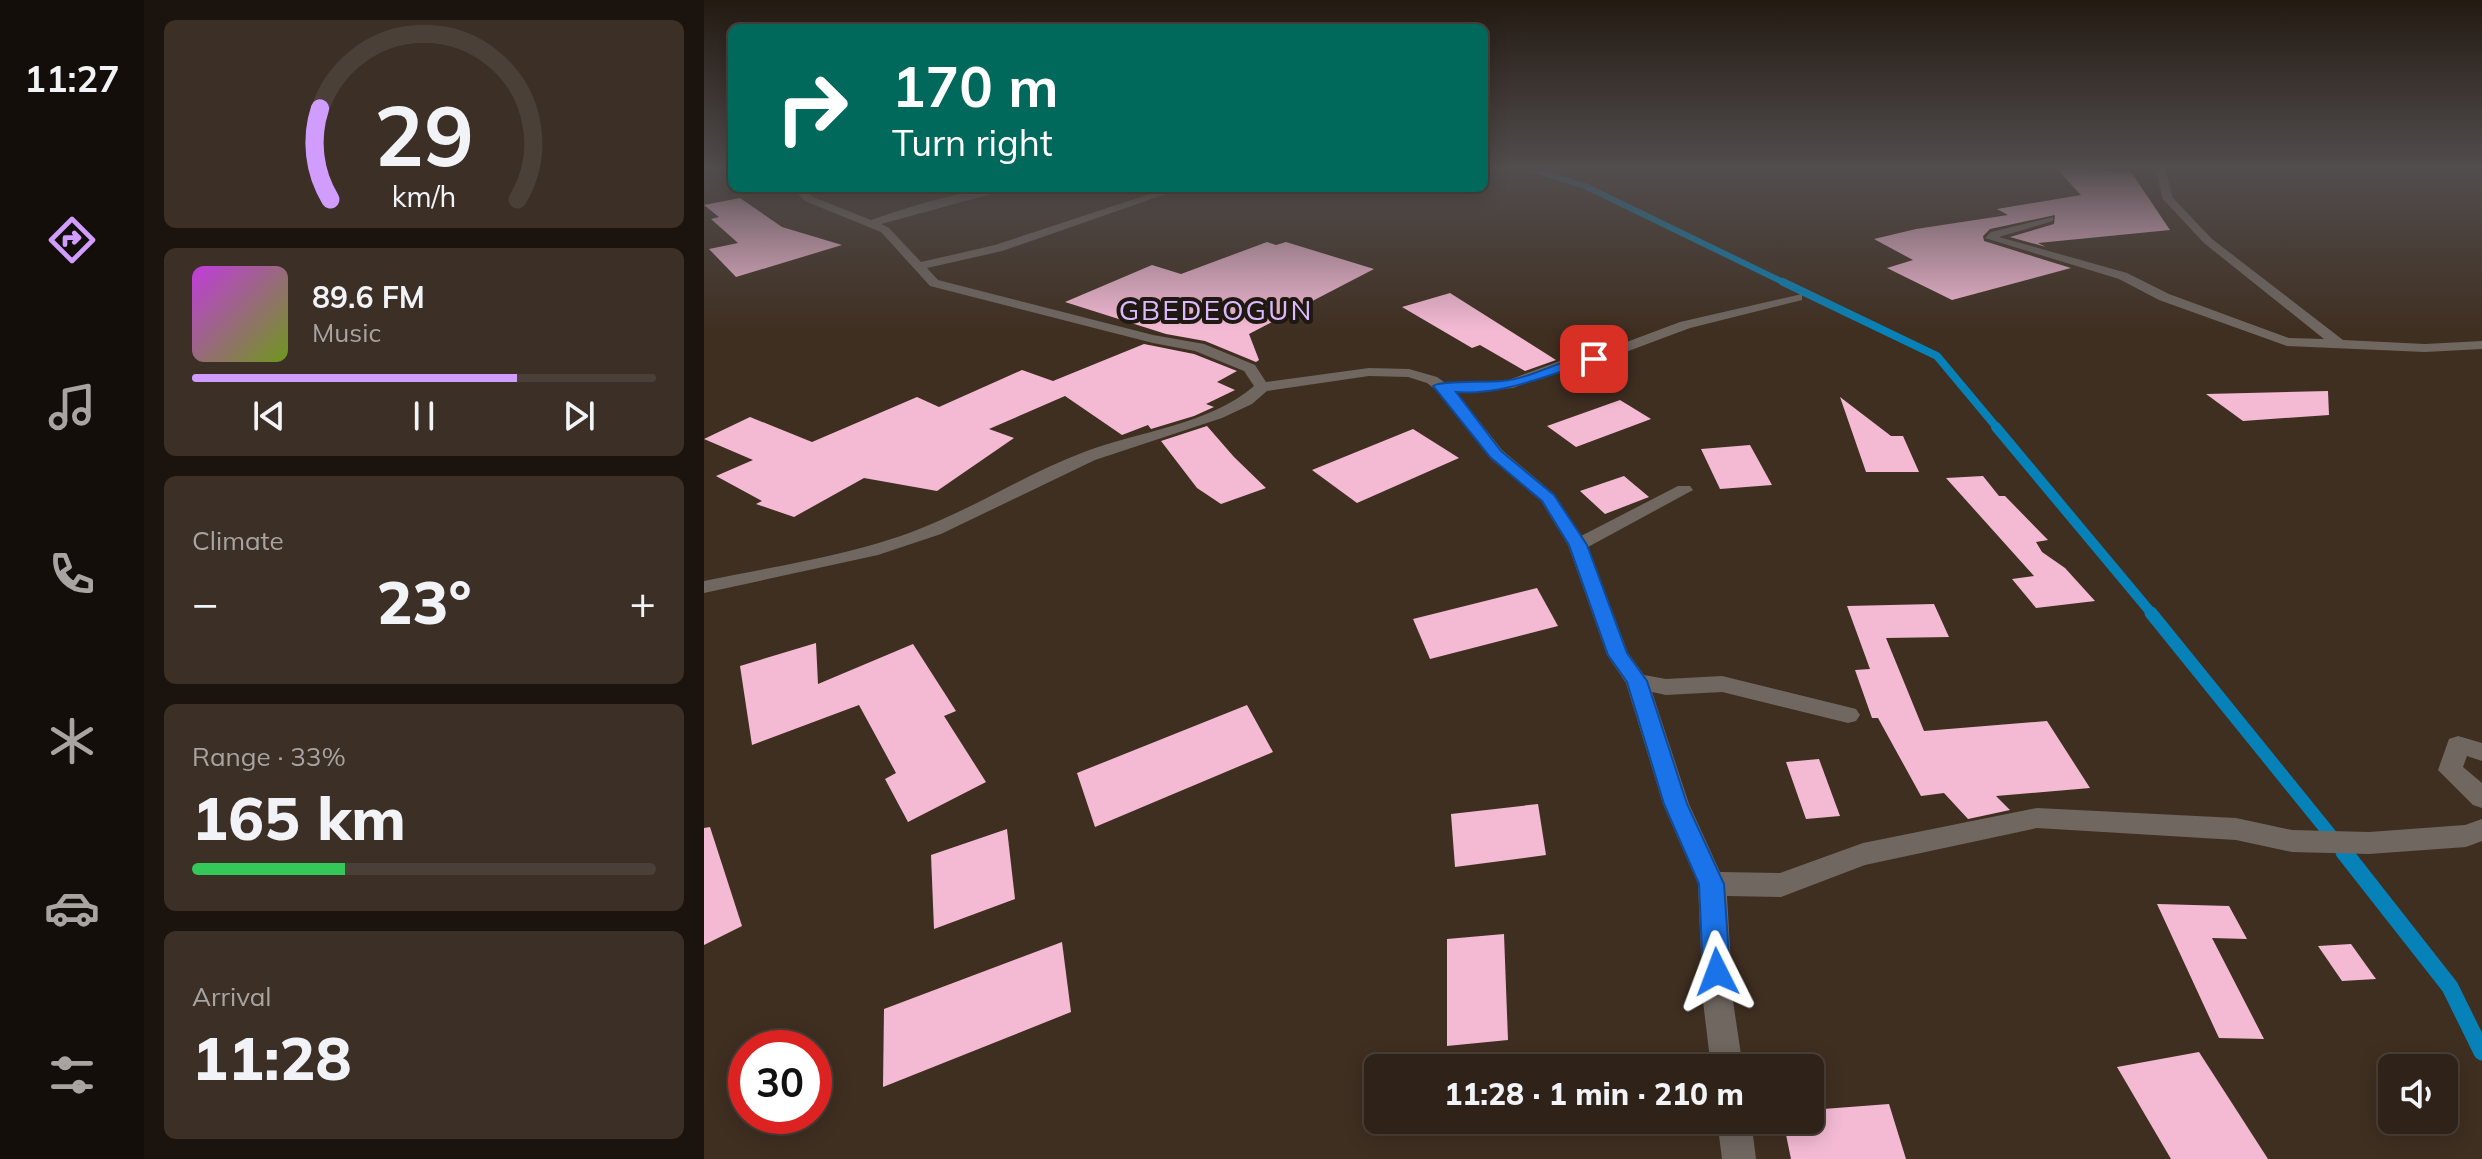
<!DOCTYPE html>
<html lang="en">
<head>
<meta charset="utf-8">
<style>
	:root { --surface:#2f2319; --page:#3b2f26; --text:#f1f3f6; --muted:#a7a4a2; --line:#4a4038; --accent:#d09dff }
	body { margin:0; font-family:Mulish,sans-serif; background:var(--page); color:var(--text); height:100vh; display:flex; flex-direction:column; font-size:30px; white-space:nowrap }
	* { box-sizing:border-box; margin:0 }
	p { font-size:26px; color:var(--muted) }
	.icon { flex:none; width:44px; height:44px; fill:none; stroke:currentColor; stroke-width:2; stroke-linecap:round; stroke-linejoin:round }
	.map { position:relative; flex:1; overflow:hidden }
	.sheet { display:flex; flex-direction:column; gap:20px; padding:20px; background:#1a130e; width:560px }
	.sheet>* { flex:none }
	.banner { position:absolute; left:24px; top:24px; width:760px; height:168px; border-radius:12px; box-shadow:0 4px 20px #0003,0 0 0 2px var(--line); background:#00695c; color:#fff; overflow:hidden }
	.fabs { position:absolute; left:1674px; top:1054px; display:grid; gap:16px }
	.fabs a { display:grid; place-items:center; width:80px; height:80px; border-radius:12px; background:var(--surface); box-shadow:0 4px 20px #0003,0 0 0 2px var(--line); font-size:40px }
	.speed { position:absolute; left:24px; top:1030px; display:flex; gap:16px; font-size:40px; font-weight:700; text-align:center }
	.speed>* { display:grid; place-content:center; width:104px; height:104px; border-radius:50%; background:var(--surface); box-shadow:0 4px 20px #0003,0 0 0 2px var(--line); line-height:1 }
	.speed .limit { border:12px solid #d22; background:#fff; color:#111 }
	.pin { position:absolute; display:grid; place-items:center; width:68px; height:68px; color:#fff; margin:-34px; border-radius:16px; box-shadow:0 4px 12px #0006 }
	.me { position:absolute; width:88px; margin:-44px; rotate:357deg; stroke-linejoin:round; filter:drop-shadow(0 0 6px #0008) }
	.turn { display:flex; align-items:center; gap:28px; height:168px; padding:0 32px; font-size:36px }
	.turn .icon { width:104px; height:104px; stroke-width:2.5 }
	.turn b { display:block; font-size:56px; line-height:68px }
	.big { font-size:60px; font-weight:800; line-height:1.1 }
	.sheet .card { flex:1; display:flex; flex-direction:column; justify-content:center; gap:12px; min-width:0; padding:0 28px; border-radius:12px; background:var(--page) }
	.sheet .dial { align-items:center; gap:0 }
	.dial svg { height:208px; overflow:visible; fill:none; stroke:var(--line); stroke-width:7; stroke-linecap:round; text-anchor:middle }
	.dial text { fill:var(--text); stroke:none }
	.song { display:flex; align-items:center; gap:24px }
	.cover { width:96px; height:96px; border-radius:12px; background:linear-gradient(135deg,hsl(290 70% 55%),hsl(80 70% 35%)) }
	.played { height:8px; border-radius:4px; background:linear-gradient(90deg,var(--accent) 70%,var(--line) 70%) }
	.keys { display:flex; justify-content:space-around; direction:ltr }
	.heat { display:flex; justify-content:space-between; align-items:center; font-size:44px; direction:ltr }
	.charge { height:12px; border-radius:6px; background:linear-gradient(90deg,#34c759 33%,var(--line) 0) }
	.trip { position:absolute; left:660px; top:1054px; width:460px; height:80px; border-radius:12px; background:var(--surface); box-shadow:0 4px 20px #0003,0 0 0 2px var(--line); font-weight:800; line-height:80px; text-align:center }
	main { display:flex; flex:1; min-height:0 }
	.tab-bar { display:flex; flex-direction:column; width:144px; justify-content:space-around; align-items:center; background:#130e0a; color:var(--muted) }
	.tab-bar .icon { width:56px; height:56px }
	.tab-bar .on { color:var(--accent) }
	.tab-bar b { font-size:36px; color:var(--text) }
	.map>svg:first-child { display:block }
</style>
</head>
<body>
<main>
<nav class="tab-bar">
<b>11:27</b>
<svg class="icon on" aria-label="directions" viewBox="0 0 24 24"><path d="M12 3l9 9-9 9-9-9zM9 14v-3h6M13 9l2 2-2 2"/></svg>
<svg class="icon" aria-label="music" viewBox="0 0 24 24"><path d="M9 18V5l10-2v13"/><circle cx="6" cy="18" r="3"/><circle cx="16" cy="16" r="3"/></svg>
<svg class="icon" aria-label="phone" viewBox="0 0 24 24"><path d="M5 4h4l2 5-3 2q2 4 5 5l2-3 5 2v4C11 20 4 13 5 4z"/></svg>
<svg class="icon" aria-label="climate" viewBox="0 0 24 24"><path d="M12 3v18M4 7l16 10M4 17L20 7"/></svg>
<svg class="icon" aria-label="car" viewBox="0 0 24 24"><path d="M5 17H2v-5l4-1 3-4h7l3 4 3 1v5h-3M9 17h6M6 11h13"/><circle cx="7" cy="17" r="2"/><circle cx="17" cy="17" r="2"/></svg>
<svg class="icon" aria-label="filters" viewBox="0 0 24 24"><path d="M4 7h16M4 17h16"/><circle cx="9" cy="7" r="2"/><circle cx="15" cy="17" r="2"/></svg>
</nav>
<section class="sheet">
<div class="card dial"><svg viewBox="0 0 100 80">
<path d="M14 69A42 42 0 1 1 86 69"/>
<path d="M14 69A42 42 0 0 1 10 34" stroke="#d09dff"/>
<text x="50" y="56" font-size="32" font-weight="700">29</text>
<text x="50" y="72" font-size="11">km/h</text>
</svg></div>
<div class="card">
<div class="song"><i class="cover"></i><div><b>89.6 FM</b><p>Music</p></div></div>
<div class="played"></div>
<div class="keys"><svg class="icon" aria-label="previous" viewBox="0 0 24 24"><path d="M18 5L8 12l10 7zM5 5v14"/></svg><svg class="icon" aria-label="pause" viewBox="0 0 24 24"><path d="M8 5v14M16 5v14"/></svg><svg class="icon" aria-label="next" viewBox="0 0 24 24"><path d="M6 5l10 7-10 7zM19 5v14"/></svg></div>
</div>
<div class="card"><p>Climate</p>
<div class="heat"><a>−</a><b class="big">23°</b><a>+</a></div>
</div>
<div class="card"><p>Range · 33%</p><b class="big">165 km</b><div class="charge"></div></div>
<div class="card"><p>Arrival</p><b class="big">11:28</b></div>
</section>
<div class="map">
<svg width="1778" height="1159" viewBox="0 0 1778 1159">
	<rect width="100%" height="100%" fill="#3f2f21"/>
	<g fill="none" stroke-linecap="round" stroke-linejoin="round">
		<!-- stream-far4 -->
		<polyline stroke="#0782b8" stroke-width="6" points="826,169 881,186 1083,284"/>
		<!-- stream-far3 -->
		<polyline stroke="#0782b8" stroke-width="8" points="1079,282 1233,356 1294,429"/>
		<!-- stream-far2 -->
		<polyline stroke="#0782b8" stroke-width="10" points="1292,427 1449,615"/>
		<!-- stream-far1 -->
		<polyline stroke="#0782b8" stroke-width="13" points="1447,613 1642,854"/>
		<!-- stream -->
		<polyline stroke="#0782b8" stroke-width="17" points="1640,852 1746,987 1778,1052"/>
	</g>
	<!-- building -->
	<g fill="#f4bad4">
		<polygon points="1353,169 1427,172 1466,230 1334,243 1342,247 1306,237 1350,224 1351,215 1286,229 1279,236 1280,241 1367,268 1248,300 1183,268 1209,260 1170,239 1212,229 1304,215 1293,209 1377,195"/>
		<polygon points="36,198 78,227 138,245 32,277 5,249 34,243 7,219 15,217 0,205"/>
		<polygon points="563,242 572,245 582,242 670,269 545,334 555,360 552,362 501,341 462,334 361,302 448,265 477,274"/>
		<polygon points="746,293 852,360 821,371 776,345 768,348 698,307"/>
		<polygon points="440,344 490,354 533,371 513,382 531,390 502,404 510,407 490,416 447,429 444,425 418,435 361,396 285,429 310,438 233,491 160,478 90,517 52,504 58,501 12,476 49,460 0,439 46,417 108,442 213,397 235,407 318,370 349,381"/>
		<polygon points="1624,391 1625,415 1539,421 1502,394"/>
		<polygon points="1136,397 1187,436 1199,436 1215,472 1162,472"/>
		<polygon points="916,400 947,419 872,447 843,426"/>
		<polygon points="503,426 530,457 562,488 517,504 493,488 457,441"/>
		<polygon points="709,429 755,458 653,503 608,470"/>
		<polygon points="1046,445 1068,485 1016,489 997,449"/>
		<polygon points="920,476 945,497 901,514 876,491"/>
		<polygon points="1279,476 1295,496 1301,496 1344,540 1332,542 1338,552 1361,568 1391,601 1332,608 1308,579 1330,576 1242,478"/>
		<polygon points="833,588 854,626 726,659 709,619"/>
		<polygon points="1230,604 1245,637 1182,638 1220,731 1343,721 1386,788 1292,796 1306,810 1264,819 1240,793 1217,796 1174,718 1168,718 1151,670 1166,669 1143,606"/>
		<polygon points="112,643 114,684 209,644 252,711 240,716 282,782 204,822 181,779 192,773 155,705 48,745 36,666"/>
		<polygon points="543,705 569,752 391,827 373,773"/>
		<polygon points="1115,759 1136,816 1102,819 1082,762"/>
		<polygon points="834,804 842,855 751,867 747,814"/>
		<polygon points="6,827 38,926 0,945 0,828"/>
		<polygon points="303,829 311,899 230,929 227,855"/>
		<polygon points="1453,904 1525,906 1543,939 1508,938 1560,1039 1515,1038"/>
		<polygon points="800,934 804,1040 743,1046 743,939"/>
		<polygon points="358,942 367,1012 179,1087 180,1009"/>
		<polygon points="1647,944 1672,979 1638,981 1614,946"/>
		<polygon points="1495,1052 1564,1159 1467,1159 1413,1067"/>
		<polygon points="1185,1104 1202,1159 1087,1159 1079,1120 1106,1120 1106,1110"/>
	</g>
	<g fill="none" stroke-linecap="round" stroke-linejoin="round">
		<!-- street -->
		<g fill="#706761" fill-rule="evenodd">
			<polygon points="1451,169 1461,169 1469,198 1508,239 1639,340 1721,344 1778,341 1778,349 1721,352 1583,346 1455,300 1415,279 1281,238 1287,232 1349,217 1349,221 1295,237 1423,273 1465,294 1585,338 1620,339 1500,243 1459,199"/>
			<path d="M88,188H99L109,197L167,220C211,205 262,188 309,188L177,224L185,228L217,262L291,245L464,188H479L298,251L223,268L234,280L449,335L500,344L551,365L562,382L665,368L705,369L733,377L740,382L757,384L802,381L867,357L888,355L976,322L1098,294V300L986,328L895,362L874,364L809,388L753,393L798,450L850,494L877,536L974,486H986L989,490L884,547L924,653L940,675L962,679L1018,676L1144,707L1152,709L1156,715L1152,721L1144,723L1018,692L962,695L948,692L985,804L1016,872L1076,873L1159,843L1333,808L1532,818L1588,830L1665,832L1761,825L1778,819V841L1762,847L1665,854L1588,852L1532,840L1333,828L1161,865L1077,897L1023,896L1029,1001L1039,1068H1007L999,1001L994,884L959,804L922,683L903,655L864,545L837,501L786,458L741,397L723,383L704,377L665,376L563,391L548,404L518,418L391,460L237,534L174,555L0,593V581C75,565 155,555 225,525C278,503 327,472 380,452C435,431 505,425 550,386L540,371L491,351L449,343L226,286L177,232L101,201Z"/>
			<polygon points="1754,736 1778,743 1778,761 1763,756 1759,767 1778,783 1778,808 1769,805 1734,770 1745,739"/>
			<polygon points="1013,1120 1047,1120 1052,1159 1018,1159"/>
		</g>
	</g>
	<!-- sky -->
	<linearGradient id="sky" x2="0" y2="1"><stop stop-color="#231a12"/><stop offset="0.51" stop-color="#524d4e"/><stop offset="1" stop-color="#524d4e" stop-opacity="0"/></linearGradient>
	<rect width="1778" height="331" fill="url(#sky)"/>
	<!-- route -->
	<path fill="#1a73e8" stroke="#114b97" stroke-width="2" d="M890,355L895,356V361C847,372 802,396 752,392L797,451L850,495L883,545L923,653L943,681L983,804L1020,884L1026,972L1022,980L1013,984L1003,980L999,972L995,884L960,804L923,682L904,655L865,545L838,501L786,457L729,386C738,380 783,383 798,381C830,378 858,358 890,355Z"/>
	<g text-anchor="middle" stroke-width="8" stroke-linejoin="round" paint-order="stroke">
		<!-- far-quarter labels -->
		<g font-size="28" letter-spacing="2" fill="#ddbaff" stroke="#201912">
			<text x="512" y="320">GBEDEOGUN</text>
		</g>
	</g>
</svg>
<div class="fabs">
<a><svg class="icon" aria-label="sound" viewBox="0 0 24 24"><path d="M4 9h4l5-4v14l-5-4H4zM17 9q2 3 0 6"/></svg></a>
</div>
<div class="speed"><div class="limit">30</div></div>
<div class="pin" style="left:890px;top:359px;background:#d93025"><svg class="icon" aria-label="arrive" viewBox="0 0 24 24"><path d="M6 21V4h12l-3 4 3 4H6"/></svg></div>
<svg class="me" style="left:1013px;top:972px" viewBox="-20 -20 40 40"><path d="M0-17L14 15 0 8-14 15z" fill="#1a73e8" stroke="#fff" stroke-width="4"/></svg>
<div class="trip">11:28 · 1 min · 210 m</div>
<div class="banner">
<div class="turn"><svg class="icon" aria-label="right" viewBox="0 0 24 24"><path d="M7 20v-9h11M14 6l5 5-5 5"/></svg><div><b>170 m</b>Turn right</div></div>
</div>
</div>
</main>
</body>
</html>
